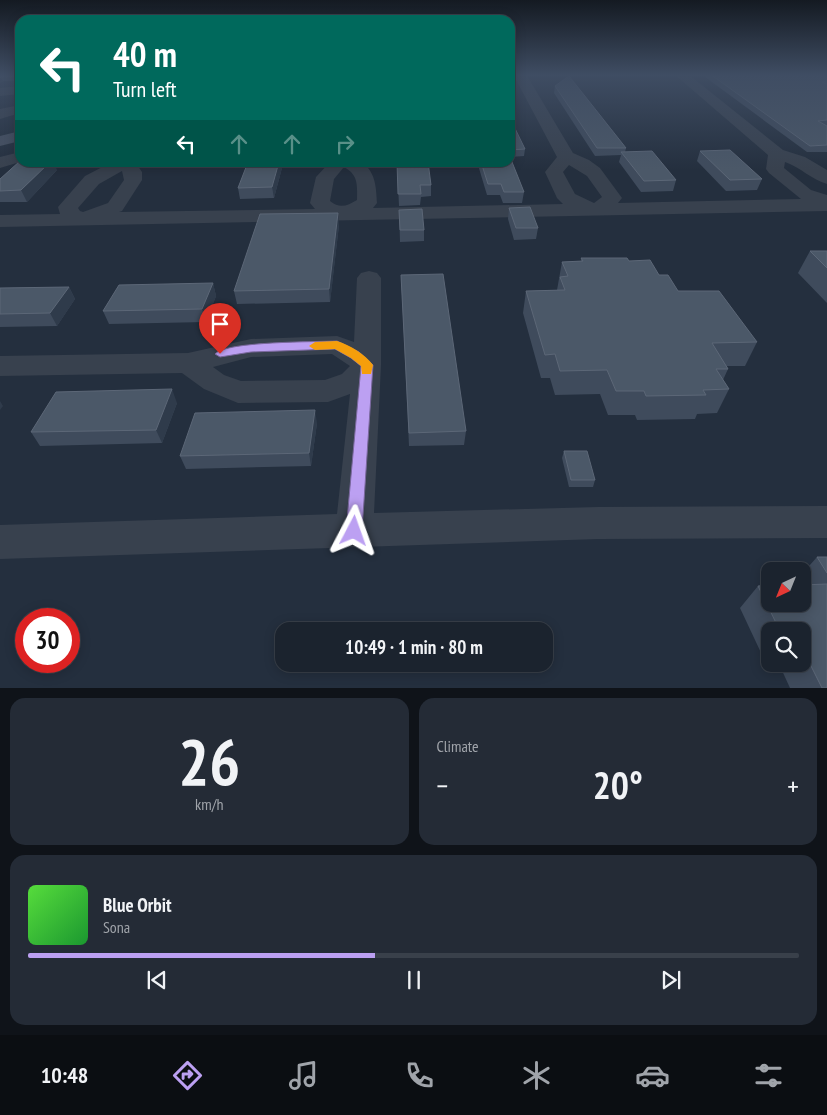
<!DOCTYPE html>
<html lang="en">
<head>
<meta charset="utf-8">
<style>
	:root { --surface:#1b232e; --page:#242b36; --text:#f1f3f6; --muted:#a0a4aa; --line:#39404a; --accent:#bca0f2 }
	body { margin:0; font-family:"PT Sans Narrow",sans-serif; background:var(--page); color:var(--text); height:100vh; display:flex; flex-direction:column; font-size:19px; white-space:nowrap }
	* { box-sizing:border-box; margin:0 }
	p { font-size:16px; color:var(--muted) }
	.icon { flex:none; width:28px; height:28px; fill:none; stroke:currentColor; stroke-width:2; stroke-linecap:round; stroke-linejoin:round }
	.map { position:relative; height:688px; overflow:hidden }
	.sheet { display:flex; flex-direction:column; gap:10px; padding:10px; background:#0f1319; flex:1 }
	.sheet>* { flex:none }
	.banner { position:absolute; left:15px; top:15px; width:500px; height:152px; border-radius:15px; box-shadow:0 2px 12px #0003,0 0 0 1px var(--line); background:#00695c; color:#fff; overflow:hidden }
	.needle { width:32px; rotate:223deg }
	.tools { position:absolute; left:761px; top:562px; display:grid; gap:10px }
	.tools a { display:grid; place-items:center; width:50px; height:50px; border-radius:10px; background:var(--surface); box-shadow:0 2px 12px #0003,0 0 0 1px var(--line); font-size:25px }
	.speed { position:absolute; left:15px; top:608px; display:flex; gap:10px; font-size:25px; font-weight:700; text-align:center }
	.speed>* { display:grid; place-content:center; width:65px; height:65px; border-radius:50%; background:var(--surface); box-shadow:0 2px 12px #0003,0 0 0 1px var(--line); line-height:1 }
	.speed .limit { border:8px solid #d22; background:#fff; color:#111 }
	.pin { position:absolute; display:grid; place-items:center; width:42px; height:42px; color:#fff; margin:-51px -21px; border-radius:50% 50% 50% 0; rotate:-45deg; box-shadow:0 0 5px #0007 }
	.pin .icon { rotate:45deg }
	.me { position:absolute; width:55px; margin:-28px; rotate:4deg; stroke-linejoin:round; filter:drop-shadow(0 0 4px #0008) }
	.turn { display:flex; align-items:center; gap:18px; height:105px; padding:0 15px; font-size:22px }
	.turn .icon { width:65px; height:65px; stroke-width:2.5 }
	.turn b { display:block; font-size:35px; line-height:42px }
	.lanes { display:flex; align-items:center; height:48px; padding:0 15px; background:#0003; justify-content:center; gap:25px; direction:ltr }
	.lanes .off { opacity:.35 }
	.big { font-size:38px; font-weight:700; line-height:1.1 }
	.sheet .card { flex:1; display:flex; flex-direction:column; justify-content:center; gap:8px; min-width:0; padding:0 18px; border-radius:15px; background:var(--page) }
	.sheet .dial { align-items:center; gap:0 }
	.dial b { font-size:65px; line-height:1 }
	.song { display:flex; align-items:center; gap:15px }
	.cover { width:60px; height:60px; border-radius:8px; background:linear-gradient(135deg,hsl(110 70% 55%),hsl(130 70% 35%)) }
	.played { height:5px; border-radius:2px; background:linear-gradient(90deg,var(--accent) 45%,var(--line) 45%) }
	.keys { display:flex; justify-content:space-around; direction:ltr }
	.heat { display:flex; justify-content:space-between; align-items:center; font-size:28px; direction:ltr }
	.sheet .tiles { flex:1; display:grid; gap:10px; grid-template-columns:1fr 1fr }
	.card:last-child { grid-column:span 2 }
	.trip { position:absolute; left:275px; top:622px; width:278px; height:50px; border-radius:15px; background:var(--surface); box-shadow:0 2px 12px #0003,0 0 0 1px var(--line); font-weight:700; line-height:50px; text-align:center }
	.dock { display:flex; height:80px; justify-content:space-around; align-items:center; background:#0b0e12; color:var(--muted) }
	.dock .icon { width:35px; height:35px }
	.dock .current { color:var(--accent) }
	.dock b { font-size:22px; color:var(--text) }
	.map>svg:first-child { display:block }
</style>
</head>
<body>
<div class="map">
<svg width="827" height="688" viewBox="0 0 827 688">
	<rect width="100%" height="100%" fill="#242f3e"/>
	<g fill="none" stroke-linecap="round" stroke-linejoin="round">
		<!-- street -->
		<g fill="#38414e" fill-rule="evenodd">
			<path d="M513,74H526L573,153L589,160L600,168L622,198L618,203L801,199L769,173L766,169L768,155L674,74H688L783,150L805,157L827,170V184C812,180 800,167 785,162L784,168L811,190L827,195V211L0,227V215L60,214L58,207L85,176L112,162H135L142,172V180L122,211L119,212L315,209L310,203L316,177L330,162H362C376,173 376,187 377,203L373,208L563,204L557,198L545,172L557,157ZM569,165L587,176L602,197L594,203L575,194L563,172ZM344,167C359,175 357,186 357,200C347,206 340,209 330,201L334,179ZM122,171L124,180L108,203L83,212L80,211L78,208L99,184Z"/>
			<polygon points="819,74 827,74 827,80 822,79"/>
			<polygon points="20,86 20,94 0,96 0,88"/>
			<polygon points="20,105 20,113 0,119 0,109"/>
			<polygon points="20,152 20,162 0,168 0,157"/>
			<path d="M369,271L377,273L381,278V365L374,513L598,507L827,506V538L598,539L0,559V525L337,514L350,394L328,402L238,403L204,389L182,373L0,376V356L188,353L251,339L337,336L354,342L357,278L361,273ZM332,354L350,366L342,374L325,380L241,381L224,375L213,367L251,357Z"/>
		</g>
		<!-- secondary -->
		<polygon fill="#465061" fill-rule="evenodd" points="20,131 20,141 0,146 0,136"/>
	</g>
	<!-- wall -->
	<g fill="#3f4b5c">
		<polygon points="0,74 20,74 20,81 3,81 0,83"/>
		<polygon points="701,74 823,74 827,76 827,152 807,152"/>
		<polygon points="555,86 626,148 625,152 676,180 673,191 641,192 619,162 621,155 595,156 554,93"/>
		<polygon points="510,113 510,119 525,149 524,156 510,157"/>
		<polygon points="700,151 762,179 757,190 726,191 697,161"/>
		<polygon points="397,162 431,185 431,196 421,197 420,205 399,206"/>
		<polygon points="478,162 510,162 524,192 522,203 503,203 500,195 487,195 478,165"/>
		<polygon points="282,168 274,198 240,199 238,188"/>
		<polygon points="57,170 27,202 0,202 0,179"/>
		<polygon points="509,208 538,228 536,239 514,240 508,219"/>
		<polygon points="399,210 424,230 424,241 400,242"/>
		<polygon points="339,225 330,302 237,304 234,291"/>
		<polygon points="810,251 827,251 827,303 798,273"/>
		<polygon points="581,258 629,261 659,275 678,291 757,342 745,366 727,366 728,369 723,380 729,389 717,413 697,414 695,419 637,420 635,415 608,415 600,394 555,395 550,378 541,378 523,313 526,291 557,290 562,262 581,261"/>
		<polygon points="401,275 466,431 464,445 409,446"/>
		<polygon points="213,283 216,296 206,322 109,324 103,311"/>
		<polygon points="69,287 75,299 57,326 0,327 0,288"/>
		<polygon points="177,403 162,443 40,446 31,432"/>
		<polygon points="317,423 311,466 186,469 180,456"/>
		<polygon points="564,451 595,480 593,487 569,487 562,458"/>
		<polygon points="817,557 827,557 827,688 790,688 779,664 802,664 802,631 770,631 770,657 763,657 740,608 758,586 802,604 802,574"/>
	</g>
	<!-- shaded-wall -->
	<g fill="#2f3b4b">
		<polygon points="1,77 3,81 0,83 0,78"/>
		<polygon points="50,162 54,162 57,170 27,202 21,190"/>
		<polygon points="279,162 281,162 282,168 274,198 272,187"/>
		<polygon points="338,213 339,225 330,302 329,289"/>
		<polygon points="213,283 216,296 206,322 202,309"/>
		<polygon points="69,287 75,299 57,326 50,313"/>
		<polygon points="172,389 177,403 162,443 156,430"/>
		<polygon points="0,401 3,406 0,410"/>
		<polygon points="315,410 317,423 311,466 309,453"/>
	</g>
	<!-- building -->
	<g fill="#4b5868" stroke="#5c6777">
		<polygon points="0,74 20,74 20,77 1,77 0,78"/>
		<polygon points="710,74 823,74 827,76 827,82 822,82 827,84 827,120 818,121 827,126 827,145 810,146"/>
		<polygon points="569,76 626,148 597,148 555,86"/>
		<polygon points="510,118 525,149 510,150"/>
		<polygon points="730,150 762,179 730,180 700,151"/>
		<polygon points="652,151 676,180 644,181 621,152"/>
		<polygon points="510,157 524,192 504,192 501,184 488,184 481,162 510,162"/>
		<polygon points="20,161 20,162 50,162 21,190 0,191 0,179"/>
		<polygon points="248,162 279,162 272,187 238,188"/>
		<polygon points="397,162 428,162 431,185 420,185 421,194 398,194"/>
		<polygon points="530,207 538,228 516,228 509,208"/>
		<polygon points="422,209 424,230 400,230 399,210"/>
		<polygon points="338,213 329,289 234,291 260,214"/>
		<polygon points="810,251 827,251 827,268"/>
		<polygon points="581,258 627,258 629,261 650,260 659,275 668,275 678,291 719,291 757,342 712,343 728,369 716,369 729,389 703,390 706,395 646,396 644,391 616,391 607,370 560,371 555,354 545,355 526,291 565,290 560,277 568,276 562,262 583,261"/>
		<polygon points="443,274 466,431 409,433 401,275"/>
		<polygon points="213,283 202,309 103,311 119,285"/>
		<polygon points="69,287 50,313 0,314 0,288"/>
		<polygon points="172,389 156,430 31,432 56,392"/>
		<polygon points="315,410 309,453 180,456 195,413"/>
		<polygon points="564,451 587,451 595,480 571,480"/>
		<polygon points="817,557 827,557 827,573"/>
		<polygon points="827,584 827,688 822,688 802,648 802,631 780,631 758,586 770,585 770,604 802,604 802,585"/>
	</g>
	<!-- sky -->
	<linearGradient id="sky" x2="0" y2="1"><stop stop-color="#141a22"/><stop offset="0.44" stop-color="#3f4d63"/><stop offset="1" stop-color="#3f4d63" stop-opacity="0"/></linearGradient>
	<rect width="827" height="170" fill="url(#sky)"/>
	<!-- route -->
	<path fill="#bca0f2" stroke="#7a689d" d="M337,341L359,352L373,365L362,531L359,536L354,538L348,536L346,531L361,366L351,358L335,349L251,352L220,357L215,354C225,341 317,342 337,341Z"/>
	<!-- slow -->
	<path fill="#f59e0b" d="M337,341C350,345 365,354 373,365L371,374H362L361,366L351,358L335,349L315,350L309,346L315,342Z"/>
</svg>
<div class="tools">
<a><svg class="needle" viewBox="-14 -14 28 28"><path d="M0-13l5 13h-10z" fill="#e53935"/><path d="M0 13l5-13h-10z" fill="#a0a4aa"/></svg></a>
<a><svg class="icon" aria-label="search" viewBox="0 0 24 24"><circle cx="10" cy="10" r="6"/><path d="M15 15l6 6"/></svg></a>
</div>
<div class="speed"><div class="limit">30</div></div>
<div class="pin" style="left:220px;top:354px;background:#d93025"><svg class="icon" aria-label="arrive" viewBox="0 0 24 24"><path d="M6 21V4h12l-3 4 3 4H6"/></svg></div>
<svg class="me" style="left:354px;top:531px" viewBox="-20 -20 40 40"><path d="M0-17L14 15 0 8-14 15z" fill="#bca0f2" stroke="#fff" stroke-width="4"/></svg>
<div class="trip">10:49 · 1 min · 80 m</div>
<div class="banner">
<div class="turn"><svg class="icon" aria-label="left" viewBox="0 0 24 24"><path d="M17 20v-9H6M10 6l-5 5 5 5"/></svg><div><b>40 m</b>Turn left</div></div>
<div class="lanes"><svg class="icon" aria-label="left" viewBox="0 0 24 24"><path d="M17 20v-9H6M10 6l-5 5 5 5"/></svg><svg class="icon off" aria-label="ahead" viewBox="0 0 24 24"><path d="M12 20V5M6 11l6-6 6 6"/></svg><svg class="icon off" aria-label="ahead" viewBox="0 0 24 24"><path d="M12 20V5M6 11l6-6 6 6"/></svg><svg class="icon off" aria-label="right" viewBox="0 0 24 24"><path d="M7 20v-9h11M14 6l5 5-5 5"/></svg></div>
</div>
</div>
<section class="sheet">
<div class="tiles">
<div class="card dial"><b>26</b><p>km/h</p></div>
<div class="card"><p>Climate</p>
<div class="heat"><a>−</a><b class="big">20°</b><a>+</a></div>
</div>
<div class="card">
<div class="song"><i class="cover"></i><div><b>Blue Orbit</b><p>Sona</p></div></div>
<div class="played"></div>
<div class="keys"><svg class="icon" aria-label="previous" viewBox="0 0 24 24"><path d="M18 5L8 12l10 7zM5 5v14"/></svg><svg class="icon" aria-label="pause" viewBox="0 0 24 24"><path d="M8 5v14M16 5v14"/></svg><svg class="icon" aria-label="next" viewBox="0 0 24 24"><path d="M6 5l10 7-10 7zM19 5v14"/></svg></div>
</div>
</div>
</section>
<nav class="dock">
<b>10:48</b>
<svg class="icon current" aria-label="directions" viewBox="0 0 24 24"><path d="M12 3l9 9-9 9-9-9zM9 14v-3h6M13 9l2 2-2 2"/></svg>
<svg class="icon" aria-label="music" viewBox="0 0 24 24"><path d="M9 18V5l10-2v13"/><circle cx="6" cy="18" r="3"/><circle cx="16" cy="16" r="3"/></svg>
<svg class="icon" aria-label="phone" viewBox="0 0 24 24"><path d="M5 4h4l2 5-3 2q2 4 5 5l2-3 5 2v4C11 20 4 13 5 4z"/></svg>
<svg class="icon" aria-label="climate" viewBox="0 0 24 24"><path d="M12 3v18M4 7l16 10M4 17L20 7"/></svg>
<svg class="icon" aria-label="car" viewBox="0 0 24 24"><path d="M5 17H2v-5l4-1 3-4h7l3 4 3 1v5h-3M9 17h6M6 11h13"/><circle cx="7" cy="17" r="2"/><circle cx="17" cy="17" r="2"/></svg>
<svg class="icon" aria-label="filters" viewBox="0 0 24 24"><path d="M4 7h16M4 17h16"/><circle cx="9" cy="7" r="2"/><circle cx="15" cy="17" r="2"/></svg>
</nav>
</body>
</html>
